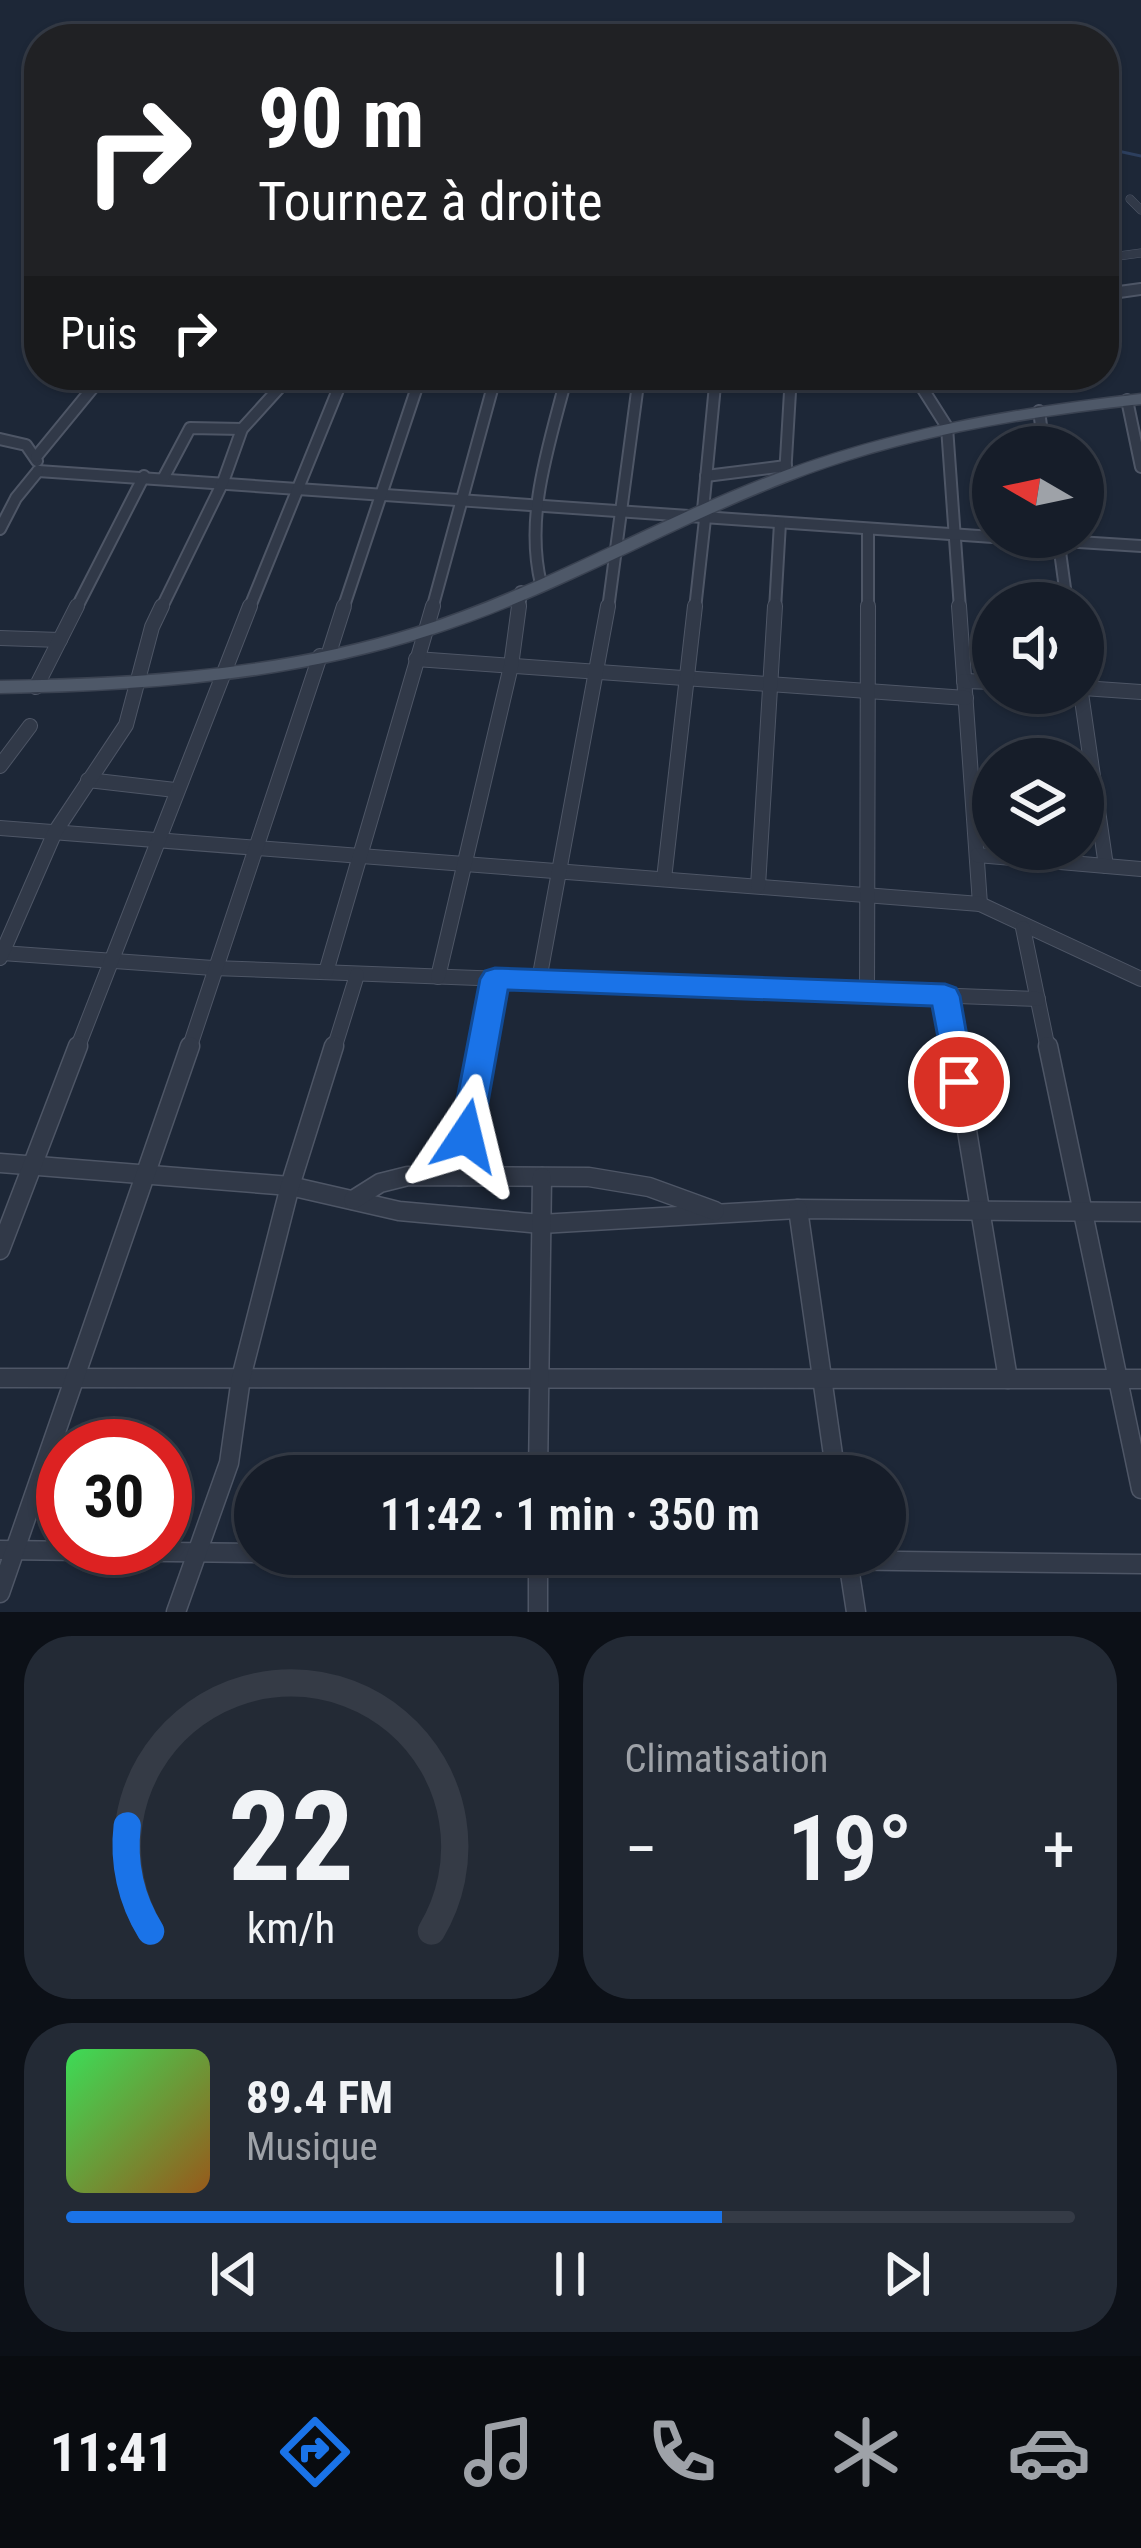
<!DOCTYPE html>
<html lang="fr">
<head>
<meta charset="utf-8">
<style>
	:root { --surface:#161d29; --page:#232a35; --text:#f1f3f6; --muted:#9ea2a8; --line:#353b46; --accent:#1a73e8 }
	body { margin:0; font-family:"Roboto Condensed",sans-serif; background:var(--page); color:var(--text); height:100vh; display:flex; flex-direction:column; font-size:45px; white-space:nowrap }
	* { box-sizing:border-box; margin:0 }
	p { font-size:39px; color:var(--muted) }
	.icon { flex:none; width:66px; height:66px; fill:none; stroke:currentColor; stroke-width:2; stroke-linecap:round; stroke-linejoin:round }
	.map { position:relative; height:1612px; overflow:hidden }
	.panel { display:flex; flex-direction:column; gap:24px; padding:24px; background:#0c1017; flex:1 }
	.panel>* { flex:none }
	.hud { position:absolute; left:24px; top:24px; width:1095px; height:366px; border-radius:48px; box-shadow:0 3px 9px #0004,0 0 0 3px var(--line); background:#202124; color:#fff; overflow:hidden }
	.needle { width:78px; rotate:279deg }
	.buttons { position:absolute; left:972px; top:426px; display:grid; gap:24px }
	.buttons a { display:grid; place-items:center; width:132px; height:132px; border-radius:50%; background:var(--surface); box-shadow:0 3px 9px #0004,0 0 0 3px var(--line); font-size:60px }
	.speed { position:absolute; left:36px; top:1419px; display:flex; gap:24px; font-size:60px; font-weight:700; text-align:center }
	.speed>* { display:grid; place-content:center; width:156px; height:156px; border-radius:50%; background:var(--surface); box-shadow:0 3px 9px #0004,0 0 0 3px var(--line); line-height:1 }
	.speed .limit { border:18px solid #d22; background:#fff; color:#111 }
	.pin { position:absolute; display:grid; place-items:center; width:102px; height:102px; color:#fff; margin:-51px; border:6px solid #fff; border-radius:50%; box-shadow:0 3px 12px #0007 }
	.me { position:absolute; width:132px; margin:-66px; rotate:10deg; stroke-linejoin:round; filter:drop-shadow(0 0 9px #0008) }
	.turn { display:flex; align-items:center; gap:42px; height:252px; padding:0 36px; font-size:54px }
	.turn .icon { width:156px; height:156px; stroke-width:2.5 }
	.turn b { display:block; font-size:84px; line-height:102px }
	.then { display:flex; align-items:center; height:114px; padding:0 36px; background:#0003; gap:24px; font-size:45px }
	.big { font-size:90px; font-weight:600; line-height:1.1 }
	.panel .card { flex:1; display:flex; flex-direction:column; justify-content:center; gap:18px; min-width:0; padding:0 42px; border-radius:48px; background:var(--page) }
	.panel .dial { align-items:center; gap:0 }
	.dial svg { height:312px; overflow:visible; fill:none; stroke:var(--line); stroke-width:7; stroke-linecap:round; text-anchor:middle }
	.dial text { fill:var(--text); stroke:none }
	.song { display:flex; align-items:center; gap:36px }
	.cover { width:144px; height:144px; border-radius:18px; background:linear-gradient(135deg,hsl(130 70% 55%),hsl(30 70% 35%)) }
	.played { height:12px; border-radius:6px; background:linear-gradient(90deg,var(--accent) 65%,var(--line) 65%) }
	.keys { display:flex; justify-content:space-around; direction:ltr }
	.heat { display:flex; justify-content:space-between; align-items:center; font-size:66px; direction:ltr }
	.panel .tiles { flex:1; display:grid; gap:24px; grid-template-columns:1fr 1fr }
	.card:last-child { grid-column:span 2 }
	.trip { position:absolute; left:234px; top:1455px; width:672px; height:120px; border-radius:60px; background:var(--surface); box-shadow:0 3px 9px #0004,0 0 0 3px var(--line); font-weight:600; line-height:120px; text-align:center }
	.menu { display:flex; height:192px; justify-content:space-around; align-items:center; background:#090c10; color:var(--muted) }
	.menu .icon { width:84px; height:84px }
	.menu .selected { color:var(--accent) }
	.menu b { font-size:54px; color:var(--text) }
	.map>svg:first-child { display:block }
</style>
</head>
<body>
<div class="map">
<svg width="1141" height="1612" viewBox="0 0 1141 1612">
	<rect width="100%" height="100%" fill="#1d2737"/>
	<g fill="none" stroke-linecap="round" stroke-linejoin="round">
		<!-- stream -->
		<polyline stroke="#2d3f5e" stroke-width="3" points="1104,148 1141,156"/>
		<defs>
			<g id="minor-far3">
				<polyline points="1130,199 1141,210"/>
				<polyline points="1104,258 1141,253"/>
			</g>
			<g id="minor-far2">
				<polyline points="1112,293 1141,289"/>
				<polyline points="914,375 947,427 960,609"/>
				<polyline points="1127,400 1141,467"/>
				<polyline points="1039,411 1044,447"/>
				<polyline points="0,439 26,445 37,461"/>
				<polyline points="36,457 100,379 114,375"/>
				<polyline points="38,471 993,537"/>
				<polyline points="706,476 786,466"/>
				<polyline points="785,476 791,375"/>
				<polyline points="164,477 190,428 242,429"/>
				<polyline points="703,510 716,375"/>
				<polyline points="0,529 16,498 38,471"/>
				<polyline points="1001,537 1141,546"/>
				<polyline points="1058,537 1067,603"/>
				<path d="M541,584C524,514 550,443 567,375"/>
				<polyline points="76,609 144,476"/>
				<polyline points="161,609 223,482 242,429 281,386 341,375"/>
				<polyline points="249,609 344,375"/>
				<polyline points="343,609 421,375"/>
				<polyline points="432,609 496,375"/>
				<polyline points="519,609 521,592"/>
				<polyline points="608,609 638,384"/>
				<polyline points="695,609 705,519"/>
				<polyline points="775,609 780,523"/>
				<polyline points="868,609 868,529"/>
			</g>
			<g id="minor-far1">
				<polyline points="959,606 980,904"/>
				<polyline points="0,638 60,640"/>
				<polyline points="329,653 344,606"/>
				<polyline points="416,659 966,698"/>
				<polyline points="964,681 993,682"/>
				<polyline points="36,687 77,606"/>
				<polyline points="1083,688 1141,692"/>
				<polyline points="1081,693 1106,866"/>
				<polyline points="0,766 30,726"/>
				<polyline points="88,780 175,790"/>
				<polyline points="0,828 980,904 1141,979"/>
				<polyline points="977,855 1141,869"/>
				<polyline points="664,879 695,606"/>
				<polyline points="758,886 775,606"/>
				<polyline points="1023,928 1048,1049"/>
				<polyline points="2,953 213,968 1038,999"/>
				<polyline points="0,958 55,832 126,725 152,627 162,606"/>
				<polyline points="326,972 433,606"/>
				<polyline points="438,977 511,666 519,606"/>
				<polyline points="539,980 608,606"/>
				<polyline points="867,993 868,606"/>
				<polyline points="945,996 954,1049"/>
				<polyline points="77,1049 250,606"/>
				<polyline points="189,1049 320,656"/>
				<polyline points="334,1049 357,975"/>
				<polyline points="482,1049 495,979"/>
			</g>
			<g id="minor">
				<polyline points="953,1046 1008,1379"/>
				<polyline points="1048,1046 1141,1489"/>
				<polyline points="0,1163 290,1186 399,1211 541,1224 798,1209 1141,1212"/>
				<polyline points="459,1176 483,1046"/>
				<polyline points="353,1200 380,1183 408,1176 589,1177 649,1187 715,1211"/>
				<polyline points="798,1209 836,1476"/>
				<polyline points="0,1250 78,1046"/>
				<polyline points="0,1378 1141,1379"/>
				<polyline points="538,1476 542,1177"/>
				<polyline points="0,1550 255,1553"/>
				<polyline points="333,1554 1141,1564"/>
				<polyline points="538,1554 538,1612"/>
				<polyline points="847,1554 856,1612"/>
				<polyline points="0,1593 190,1046"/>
				<polyline points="176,1612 229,1463 241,1378 290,1186 334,1046"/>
			</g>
			<path id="primary" d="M1141,394V404C1021,417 901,437 788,481C666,528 554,596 430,635C290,680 145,691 0,693V681C140,679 281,670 415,628C540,589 654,520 776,474C893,429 1017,408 1141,394Z"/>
		</defs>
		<!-- minor-far3 casing -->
		<use href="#minor-far3" stroke="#4e5666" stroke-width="9"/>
		<!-- minor-far2 casing -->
		<use href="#minor-far2" stroke="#4e5666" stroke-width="14"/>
		<!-- minor-far1 casing -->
		<use href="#minor-far1" stroke="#4e5666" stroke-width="16"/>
		<!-- minor casing -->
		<use href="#minor" stroke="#4e5666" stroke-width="21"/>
		<!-- primary casing -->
		<use href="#primary" stroke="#3a4251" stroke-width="3"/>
		<!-- minor-far3 -->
		<use href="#minor-far3" stroke="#313948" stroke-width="8"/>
		<!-- minor-far2 -->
		<use href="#minor-far2" stroke="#313948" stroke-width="10"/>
		<!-- minor-far1 -->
		<use href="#minor-far1" stroke="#313948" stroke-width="14"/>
		<!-- minor -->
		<use href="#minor" stroke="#313948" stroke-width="18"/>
		<!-- primary -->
		<use href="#primary" fill="#4e5868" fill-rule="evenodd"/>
	</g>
	<!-- route -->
	<polygon fill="#1a73e8" stroke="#114b97" stroke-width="3" points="495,968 945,984 956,988 960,996 975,1082 971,1090 948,1090 932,1006 508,990 482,1136 478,1146 466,1149 455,1146 450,1136 480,979 485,971"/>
</svg>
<div class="buttons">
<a><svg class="needle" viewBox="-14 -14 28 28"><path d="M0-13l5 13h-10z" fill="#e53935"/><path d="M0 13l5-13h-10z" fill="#9ea2a8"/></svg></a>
<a><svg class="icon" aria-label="sound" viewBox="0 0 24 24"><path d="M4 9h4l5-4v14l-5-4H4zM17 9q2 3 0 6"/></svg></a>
<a><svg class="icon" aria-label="layers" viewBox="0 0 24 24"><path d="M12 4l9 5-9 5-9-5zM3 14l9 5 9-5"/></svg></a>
</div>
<div class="speed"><div class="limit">30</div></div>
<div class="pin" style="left:959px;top:1082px;background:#d93025"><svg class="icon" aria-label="arrive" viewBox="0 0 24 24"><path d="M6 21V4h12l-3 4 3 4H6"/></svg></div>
<svg class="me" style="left:466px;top:1136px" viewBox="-20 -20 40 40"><path d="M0-17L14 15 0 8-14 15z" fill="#1a73e8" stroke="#fff" stroke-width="4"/></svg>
<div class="trip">11:42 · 1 min · 350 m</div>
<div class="hud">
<div class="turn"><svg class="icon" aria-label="right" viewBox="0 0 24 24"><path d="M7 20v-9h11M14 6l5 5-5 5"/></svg><div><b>90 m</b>Tournez à droite</div></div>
<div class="then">Puis<svg class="icon" aria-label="right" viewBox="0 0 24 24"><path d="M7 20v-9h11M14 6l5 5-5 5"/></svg></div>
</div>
</div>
<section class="panel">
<div class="tiles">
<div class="card dial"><svg viewBox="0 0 100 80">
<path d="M14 69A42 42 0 1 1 86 69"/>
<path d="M14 69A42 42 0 0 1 8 42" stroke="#1a73e8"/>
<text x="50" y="56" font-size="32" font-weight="700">22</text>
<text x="50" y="72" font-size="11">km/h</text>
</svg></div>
<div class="card"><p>Climatisation</p>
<div class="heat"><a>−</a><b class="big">19°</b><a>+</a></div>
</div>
<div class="card">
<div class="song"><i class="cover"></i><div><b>89.4 FM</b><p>Musique</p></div></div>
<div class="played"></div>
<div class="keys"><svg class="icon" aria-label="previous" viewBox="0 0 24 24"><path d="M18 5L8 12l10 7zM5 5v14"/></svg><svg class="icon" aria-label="pause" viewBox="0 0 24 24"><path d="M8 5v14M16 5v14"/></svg><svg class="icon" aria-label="next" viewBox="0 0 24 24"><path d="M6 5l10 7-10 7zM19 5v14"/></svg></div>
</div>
</div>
</section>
<nav class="menu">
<b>11:41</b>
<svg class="icon selected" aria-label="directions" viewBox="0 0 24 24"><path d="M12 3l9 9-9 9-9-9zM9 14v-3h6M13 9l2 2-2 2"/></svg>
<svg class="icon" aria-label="music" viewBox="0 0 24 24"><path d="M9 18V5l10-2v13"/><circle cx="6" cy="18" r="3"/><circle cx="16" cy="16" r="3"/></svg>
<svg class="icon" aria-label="phone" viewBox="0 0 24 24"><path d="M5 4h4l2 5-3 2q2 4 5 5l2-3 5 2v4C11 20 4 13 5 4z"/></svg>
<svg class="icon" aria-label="climate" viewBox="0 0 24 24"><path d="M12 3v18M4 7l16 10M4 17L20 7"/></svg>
<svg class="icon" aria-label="car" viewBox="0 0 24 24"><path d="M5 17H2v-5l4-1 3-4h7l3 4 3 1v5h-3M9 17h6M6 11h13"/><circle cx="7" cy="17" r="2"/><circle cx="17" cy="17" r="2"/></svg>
</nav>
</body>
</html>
